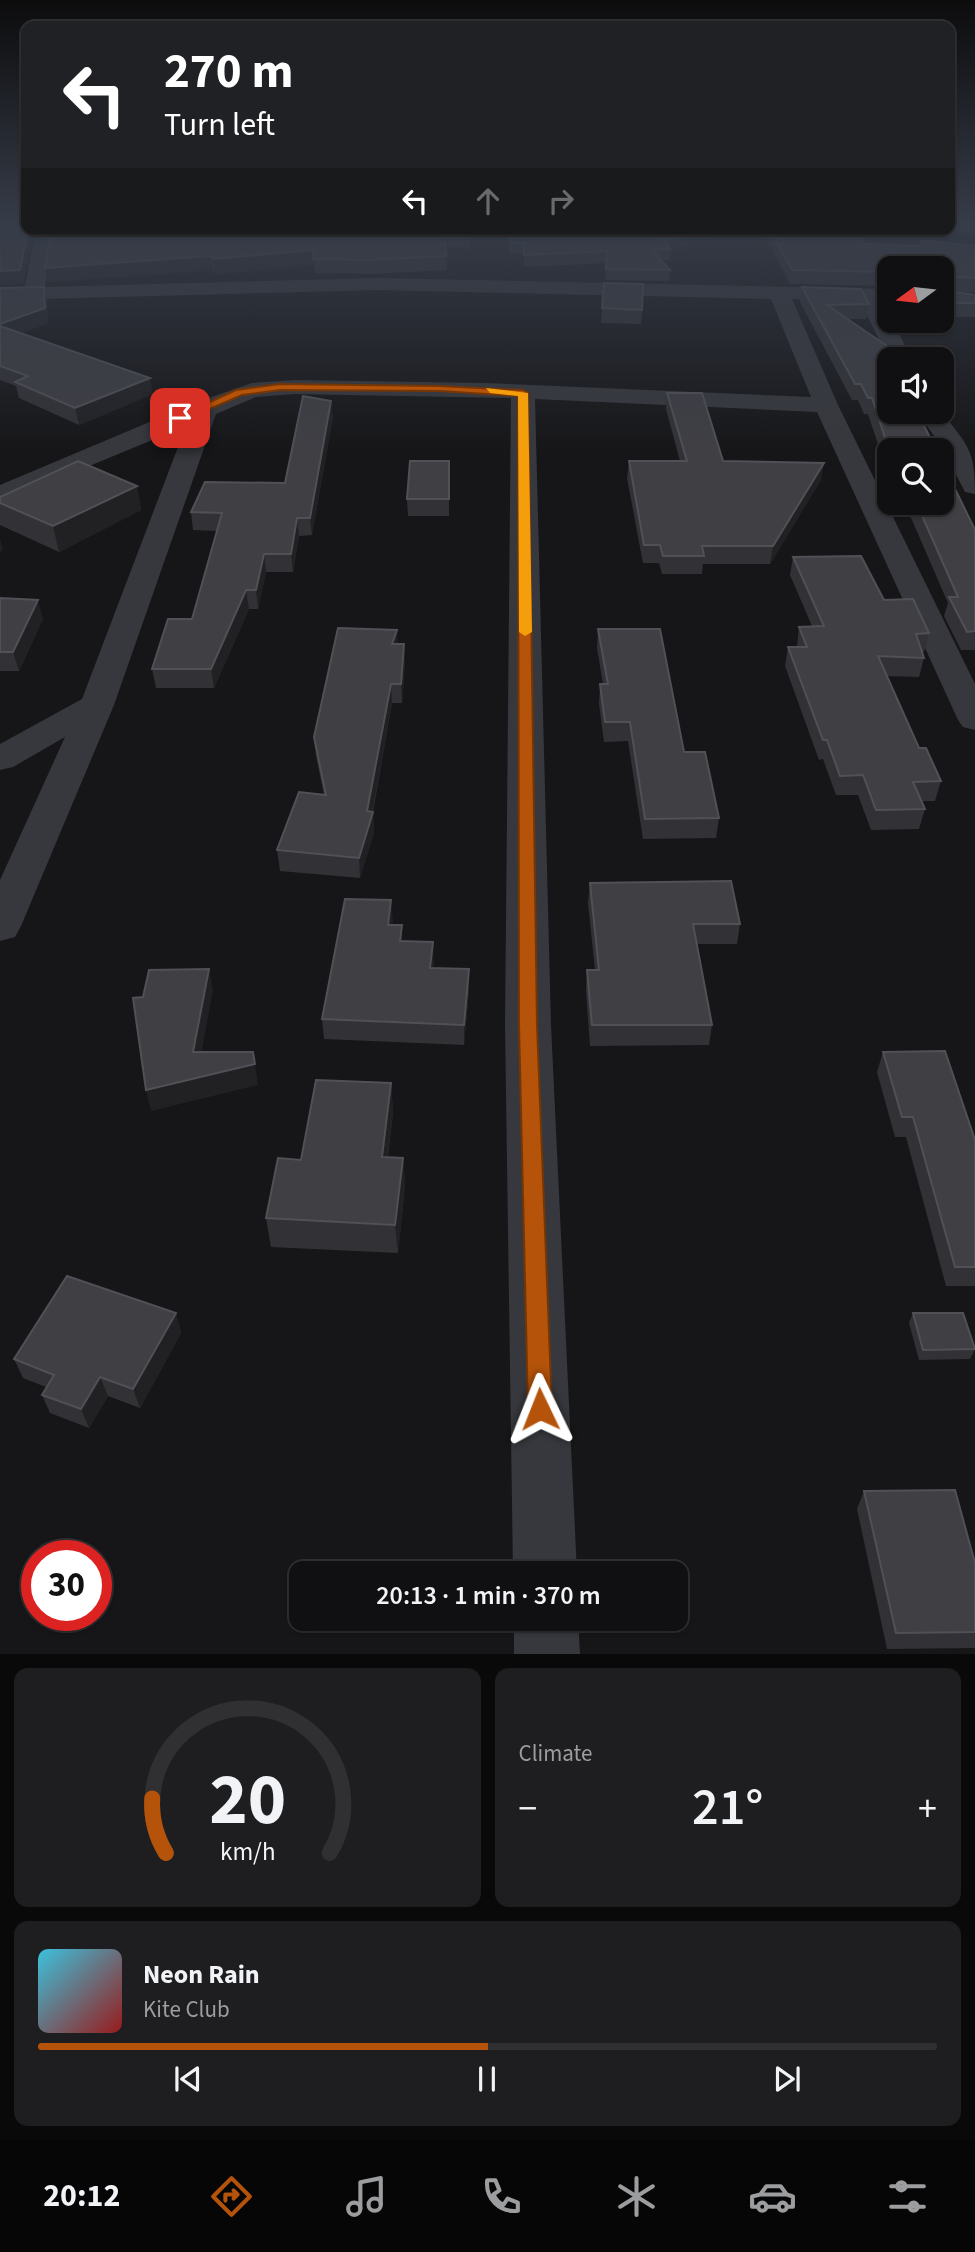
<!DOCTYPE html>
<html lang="en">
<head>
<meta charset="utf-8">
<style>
	:root { --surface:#101012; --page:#1e1e20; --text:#f1f3f6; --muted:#9c9d9f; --line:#303032; --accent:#b45309 }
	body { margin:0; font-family:"Source Sans 3",sans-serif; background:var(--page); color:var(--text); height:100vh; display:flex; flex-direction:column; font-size:26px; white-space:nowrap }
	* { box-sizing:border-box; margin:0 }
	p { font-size:23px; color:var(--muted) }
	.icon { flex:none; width:38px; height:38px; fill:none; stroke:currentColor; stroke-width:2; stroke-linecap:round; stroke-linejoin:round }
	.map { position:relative; height:1654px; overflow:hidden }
	.panel { display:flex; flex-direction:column; gap:14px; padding:14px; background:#09090a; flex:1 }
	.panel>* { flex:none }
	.hud { position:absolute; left:21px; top:21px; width:934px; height:214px; border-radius:14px; box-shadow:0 2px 5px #0004,0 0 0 2px var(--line); background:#202124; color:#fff; overflow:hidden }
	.needle { width:46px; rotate:255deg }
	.fabs { position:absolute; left:877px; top:256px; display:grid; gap:14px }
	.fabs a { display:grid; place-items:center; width:77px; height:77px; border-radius:14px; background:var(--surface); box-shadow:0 2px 5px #0004,0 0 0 2px var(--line); font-size:35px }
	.speed { position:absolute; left:21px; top:1540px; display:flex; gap:14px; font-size:35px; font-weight:700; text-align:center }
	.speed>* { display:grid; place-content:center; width:91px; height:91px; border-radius:50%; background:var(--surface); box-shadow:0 2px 5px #0004,0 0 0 2px var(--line); line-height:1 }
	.speed .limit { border:10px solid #d22; background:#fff; color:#111 }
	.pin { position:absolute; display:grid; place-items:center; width:60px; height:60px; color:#fff; margin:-30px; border-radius:14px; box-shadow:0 4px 10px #0006 }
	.me { position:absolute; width:77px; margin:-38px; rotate:358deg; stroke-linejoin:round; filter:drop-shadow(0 0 5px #0008) }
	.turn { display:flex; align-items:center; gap:24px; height:147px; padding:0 28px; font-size:32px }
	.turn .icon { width:91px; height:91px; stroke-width:2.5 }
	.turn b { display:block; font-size:49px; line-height:60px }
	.lanes { display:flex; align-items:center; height:66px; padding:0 28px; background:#0003; justify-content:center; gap:35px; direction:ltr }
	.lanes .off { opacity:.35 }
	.big { font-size:52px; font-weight:600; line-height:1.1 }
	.panel .tile { flex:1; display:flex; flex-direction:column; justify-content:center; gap:10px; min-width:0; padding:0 24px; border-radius:14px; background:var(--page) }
	.panel .dial { align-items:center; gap:0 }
	.dial svg { height:182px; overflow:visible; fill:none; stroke:var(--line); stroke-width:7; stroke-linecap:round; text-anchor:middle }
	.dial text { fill:var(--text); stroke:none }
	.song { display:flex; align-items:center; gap:21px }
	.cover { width:84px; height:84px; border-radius:10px; background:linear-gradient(135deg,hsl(190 70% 55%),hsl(0 70% 35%)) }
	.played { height:7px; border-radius:4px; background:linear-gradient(90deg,var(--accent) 50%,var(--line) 50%) }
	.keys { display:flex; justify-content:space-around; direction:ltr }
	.heat { display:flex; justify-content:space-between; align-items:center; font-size:38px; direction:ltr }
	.panel .tiles { flex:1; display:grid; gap:14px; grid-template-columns:1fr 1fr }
	.tile:last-child { grid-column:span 2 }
	.trip { position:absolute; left:289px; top:1561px; width:399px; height:70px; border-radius:14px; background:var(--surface); box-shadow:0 2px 5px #0004,0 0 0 2px var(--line); font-weight:600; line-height:70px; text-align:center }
	.menu { display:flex; height:112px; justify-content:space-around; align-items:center; background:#060607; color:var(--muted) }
	.menu .icon { width:49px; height:49px }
	.menu .on { color:var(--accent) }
	.menu b { font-size:32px; color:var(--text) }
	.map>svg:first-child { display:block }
</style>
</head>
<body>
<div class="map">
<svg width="975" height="1654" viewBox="0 0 975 1654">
	<rect width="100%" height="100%" fill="#161618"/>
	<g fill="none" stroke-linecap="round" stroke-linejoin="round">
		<!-- minor -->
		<g fill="#37383d" fill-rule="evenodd">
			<polygon points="950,222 975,223 975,235 943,230 950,229"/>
			<polygon points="36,229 54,229 45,287 378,278 889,289 889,301 882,301 889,320 892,320 912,359 889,359 860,301 792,299 838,405 975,684 975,730 963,727 958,720 817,412 535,399 551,1025 577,1573 513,1573 505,1025 511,398 295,394 256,397 216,414 114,705 21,926 15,937 0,941 0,880 65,737 13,767 0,770 0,744 82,699 186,426 0,503 0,485 197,402 252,383 295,380 484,383 811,397 771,299 378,290 0,300 0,288 25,287"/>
			<path d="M916,411H941C968,446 975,449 975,494L965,492L941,445Z"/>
			<polygon points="514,1619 578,1619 580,1654 514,1654"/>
		</g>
	</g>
	<!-- wall -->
	<g fill="#323236">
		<polygon points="473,229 469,249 445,246 447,270 370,274 315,273 314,265 215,274 213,270 48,282 45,268"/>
		<polygon points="509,229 724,229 680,249 670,250 670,260 662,260 670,270 669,281 605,280 606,263 524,267 524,254 509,253"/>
		<polygon points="765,229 858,229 864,244 919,246 975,246 975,293 943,290 975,295 975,317 942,317 942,268 889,268 889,286 790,284 764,235"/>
		<polygon points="44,287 47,301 48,323 21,333 153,394 79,425 19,398 16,386 0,380 0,288"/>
		<polygon points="802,287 869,304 866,319 848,319 889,359 889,477 868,414 864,414 858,400 852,400 800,302"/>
		<polygon points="889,289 889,312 886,304"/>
		<polygon points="602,308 642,310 641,324 601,323"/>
		<polygon points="667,393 723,461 821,480 770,564 703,564 702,574 662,574 659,563 643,563 627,478 629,461 680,461 666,409"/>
		<polygon points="333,417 312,535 299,536 293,572 266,572 258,609 249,609 214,688 156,688 152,669 192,619 217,531 193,530 191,512 285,483"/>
		<polygon points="449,461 449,516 408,516 407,499"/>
		<polygon points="137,486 141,510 59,552 0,525 0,497"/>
		<polygon points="903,502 942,502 975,530 975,650 961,650 944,616 948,603 912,520"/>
		<polygon points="793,557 884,600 929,633 924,652 922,652 924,658 919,677 886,676 919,748 941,781 935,801 921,801 925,809 919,829 871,830 858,795 836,795 823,759 819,760 785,666 788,647 797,647 799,627 812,626 790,575"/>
		<polygon points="0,598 43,619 19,671 0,671"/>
		<polygon points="598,629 684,752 719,818 716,838 643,839 628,741 604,742 599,704 600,684 603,684 597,648"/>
		<polygon points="397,630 397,644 405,662 402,703 392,703 373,812 374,832 360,878 280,871 277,850 324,795 316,756 314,737"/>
		<polygon points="590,883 740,924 737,944 697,944 712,1025 709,1045 590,1046 586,991 587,970 595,970 588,903"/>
		<polygon points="393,921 392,925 403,942 434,963 433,968 469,990 464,1045 324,1039 322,1019"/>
		<polygon points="883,1052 975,1140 975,1286 946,1286 906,1137 895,1137 877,1072"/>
		<polygon points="391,1083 393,1112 388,1157 403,1158 405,1186 398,1253 271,1247 266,1218 301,1160"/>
		<polygon points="176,1313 181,1333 140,1408 108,1396 89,1428 50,1413 42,1395 46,1387 23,1378 14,1359"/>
		<polygon points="913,1313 975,1349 970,1359 919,1360 909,1323"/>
		<polygon points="864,1491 975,1563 975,1648 887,1649 857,1509"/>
	</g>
	<!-- shaded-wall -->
	<g fill="#212124">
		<polygon points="28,229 34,229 23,284 0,286 0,271"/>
		<polygon points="470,229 473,229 469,249 469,235"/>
		<polygon points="701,229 724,229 680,249 671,250 664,240"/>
		<polygon points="314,250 314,265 215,274 213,259"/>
		<polygon points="211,256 213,270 48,282 45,268"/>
		<polygon points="44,287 47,301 48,323 1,340 0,324"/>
		<polygon points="150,378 153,394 79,425 75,408"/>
		<polygon points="331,401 333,417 312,535 310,518"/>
		<polygon points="824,463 821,480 770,564 773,546"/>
		<polygon points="137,486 141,510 59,552 53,526"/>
		<polygon points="297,518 299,536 293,572 291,554"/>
		<polygon points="0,539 3,550 0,552"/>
		<polygon points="264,554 266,572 258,609 256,590"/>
		<polygon points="246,590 249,609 214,688 211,669"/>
		<polygon points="38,600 43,619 19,671 13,652"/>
		<polygon points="397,630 398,649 392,644"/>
		<polygon points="404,644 405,662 402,703 401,684"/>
		<polygon points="391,684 392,703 372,814 373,812 374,832 360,878 359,858"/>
		<polygon points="391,900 393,921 389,945 388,925"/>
		<polygon points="402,925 403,946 400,941"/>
		<polygon points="433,942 434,963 431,988 430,968"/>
		<polygon points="209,969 213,990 198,1072 193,1052"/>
		<polygon points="469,969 469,990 464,1045 464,1025"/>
		<polygon points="253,1052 258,1085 151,1111 146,1090"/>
		<polygon points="391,1083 393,1112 384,1186 382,1157"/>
		<polygon points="403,1158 405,1186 398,1253 395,1225"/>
		<polygon points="176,1313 181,1333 140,1408 133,1389"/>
		<polygon points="100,1377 108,1396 89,1428 81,1409"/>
	</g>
	<!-- building -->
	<g fill="#3f3f44" stroke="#4f5156" stroke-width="2">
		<polygon points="0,222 26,222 26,229 28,229 20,270 0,271"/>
		<polygon points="52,229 470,229 469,235 443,232 447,256 369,260 313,259 314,250 213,259 211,256 45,268"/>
		<polygon points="509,229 701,229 681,238 664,240 671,249 652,250 670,270 606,269 607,251 524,255 524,243 510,242"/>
		<polygon points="770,229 858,229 864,244 919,246 922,240 975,246 975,278 945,276 943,290 975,295 975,303 942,303 942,268 889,268 889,272 792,270"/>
		<polygon points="604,283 643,284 642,310 602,308"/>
		<polygon points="44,287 45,308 0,324 0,288"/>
		<polygon points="802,287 861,289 869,304 827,305 906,359 889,359 889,411 917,411 936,450 889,450 872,398 868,398 861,384 855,384"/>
		<polygon points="0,326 150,378 75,408 15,382 28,376 0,366"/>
		<polygon points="667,393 702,393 723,461 824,463 773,546 702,546 704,556 663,556 660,545 644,545 629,461 687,461"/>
		<polygon points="303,396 331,401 310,518 297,518 291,554 264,554 256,590 246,590 211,669 152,669 168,619 192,619 222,513 191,512 205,482 285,483"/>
		<polygon points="78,461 137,486 53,526 0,503 0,497"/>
		<polygon points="410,461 449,461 449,499 407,499"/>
		<polygon points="942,462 975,530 975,631 967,632 949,597 958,597 916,502 942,502"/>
		<polygon points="861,556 884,600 913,599 929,633 916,634 924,658 878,656 919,748 926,748 941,781 913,782 925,809 876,810 863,775 840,776 827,740 823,740 788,647 807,647 799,627 824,626 793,557"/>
		<polygon points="0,598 38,600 13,652 0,652"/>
		<polygon points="338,628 397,630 392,644 404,644 401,684 391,684 367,811 373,812 359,858 277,850 299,792 326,795 314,737"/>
		<polygon points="598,629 660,629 684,752 705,752 719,818 645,819 630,722 605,722 600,684 608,684"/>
		<polygon points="731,881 740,924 693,924 712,1025 592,1025 587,970 599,970 590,883"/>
		<polygon points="345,899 391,900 388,925 402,925 400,941 433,942 430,968 469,969 464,1025 322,1019"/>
		<polygon points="209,969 193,1052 253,1052 255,1064 146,1090 133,998 143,997 149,970"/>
		<polygon points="945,1051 975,1140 975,1267 955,1267 913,1117 902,1117 883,1052"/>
		<polygon points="316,1080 391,1083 382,1157 403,1158 395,1225 266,1218 278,1158 301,1160"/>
		<polygon points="67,1276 176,1313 133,1389 100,1377 81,1409 42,1395 54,1375 14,1359"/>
		<polygon points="913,1313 963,1313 975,1349 923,1350"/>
		<polygon points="955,1490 975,1563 975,1632 896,1633 864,1491"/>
	</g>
	<!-- sky -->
	<linearGradient id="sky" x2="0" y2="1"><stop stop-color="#0c0c0d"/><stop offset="0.49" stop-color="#363c48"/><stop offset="1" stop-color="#363c48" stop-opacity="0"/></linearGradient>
	<rect width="975" height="453" fill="url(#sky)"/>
	<!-- route -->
	<polygon fill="#b45309" stroke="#753606" stroke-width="2" points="280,384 439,386 523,390 528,393 537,1025 552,1409 548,1417 540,1421 531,1417 528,1409 519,1025 518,396 439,391 280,390 242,395 184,420 175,418 236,390"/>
	<!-- slow -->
	<polygon fill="#f59e0b" points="486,388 528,393 532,632 525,636 519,632 518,396 490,393"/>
</svg>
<div class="fabs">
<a><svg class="needle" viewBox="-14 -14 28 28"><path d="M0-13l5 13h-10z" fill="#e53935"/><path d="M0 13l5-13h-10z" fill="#9c9d9f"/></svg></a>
<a><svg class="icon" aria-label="sound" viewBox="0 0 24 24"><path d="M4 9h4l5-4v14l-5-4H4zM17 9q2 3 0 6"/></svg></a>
<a><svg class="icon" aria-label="search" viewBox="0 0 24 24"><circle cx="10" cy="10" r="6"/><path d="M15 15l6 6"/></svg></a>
</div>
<div class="speed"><div class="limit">30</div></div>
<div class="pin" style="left:180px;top:418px;background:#d93025"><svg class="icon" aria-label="arrive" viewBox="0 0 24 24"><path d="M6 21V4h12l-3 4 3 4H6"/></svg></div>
<svg class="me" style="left:540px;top:1409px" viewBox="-20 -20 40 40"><path d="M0-17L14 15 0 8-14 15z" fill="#b45309" stroke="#fff" stroke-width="4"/></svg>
<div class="trip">20:13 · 1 min · 370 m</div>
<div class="hud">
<div class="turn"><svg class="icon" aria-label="left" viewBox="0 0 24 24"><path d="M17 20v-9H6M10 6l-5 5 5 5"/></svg><div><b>270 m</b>Turn left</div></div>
<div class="lanes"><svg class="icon" aria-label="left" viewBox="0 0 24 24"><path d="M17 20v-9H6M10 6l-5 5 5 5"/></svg><svg class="icon off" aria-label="ahead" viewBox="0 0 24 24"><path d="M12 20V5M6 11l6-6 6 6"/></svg><svg class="icon off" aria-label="right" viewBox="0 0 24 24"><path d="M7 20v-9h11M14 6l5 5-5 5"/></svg></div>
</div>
</div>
<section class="panel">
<div class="tiles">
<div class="tile dial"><svg viewBox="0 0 100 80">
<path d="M14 69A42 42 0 1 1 86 69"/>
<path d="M14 69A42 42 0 0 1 8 45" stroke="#b45309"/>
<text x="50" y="56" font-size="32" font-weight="700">20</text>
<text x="50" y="72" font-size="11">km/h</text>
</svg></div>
<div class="tile"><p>Climate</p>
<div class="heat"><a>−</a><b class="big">21°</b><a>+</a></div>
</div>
<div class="tile">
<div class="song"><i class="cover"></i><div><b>Neon Rain</b><p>Kite Club</p></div></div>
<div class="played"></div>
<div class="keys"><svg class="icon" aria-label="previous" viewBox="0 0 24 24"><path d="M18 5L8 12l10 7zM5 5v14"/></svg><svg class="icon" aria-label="pause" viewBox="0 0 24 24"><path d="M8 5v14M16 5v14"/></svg><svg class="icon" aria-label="next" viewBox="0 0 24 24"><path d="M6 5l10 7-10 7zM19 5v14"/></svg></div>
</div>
</div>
</section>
<nav class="menu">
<b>20:12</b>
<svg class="icon on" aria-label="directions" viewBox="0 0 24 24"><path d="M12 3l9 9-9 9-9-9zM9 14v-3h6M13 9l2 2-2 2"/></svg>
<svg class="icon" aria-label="music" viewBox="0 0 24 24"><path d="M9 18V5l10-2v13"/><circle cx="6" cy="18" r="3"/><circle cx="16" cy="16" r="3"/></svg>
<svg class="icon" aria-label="phone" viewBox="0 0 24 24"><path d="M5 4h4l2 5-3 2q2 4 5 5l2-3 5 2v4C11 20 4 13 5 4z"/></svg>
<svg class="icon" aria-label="climate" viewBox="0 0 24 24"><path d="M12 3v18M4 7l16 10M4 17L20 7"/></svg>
<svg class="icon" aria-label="car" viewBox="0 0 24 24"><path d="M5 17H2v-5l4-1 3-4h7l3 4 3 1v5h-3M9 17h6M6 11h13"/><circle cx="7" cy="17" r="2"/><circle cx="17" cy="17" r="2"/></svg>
<svg class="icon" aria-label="filters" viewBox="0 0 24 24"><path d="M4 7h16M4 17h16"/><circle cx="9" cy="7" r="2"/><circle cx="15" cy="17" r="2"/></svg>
</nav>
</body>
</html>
